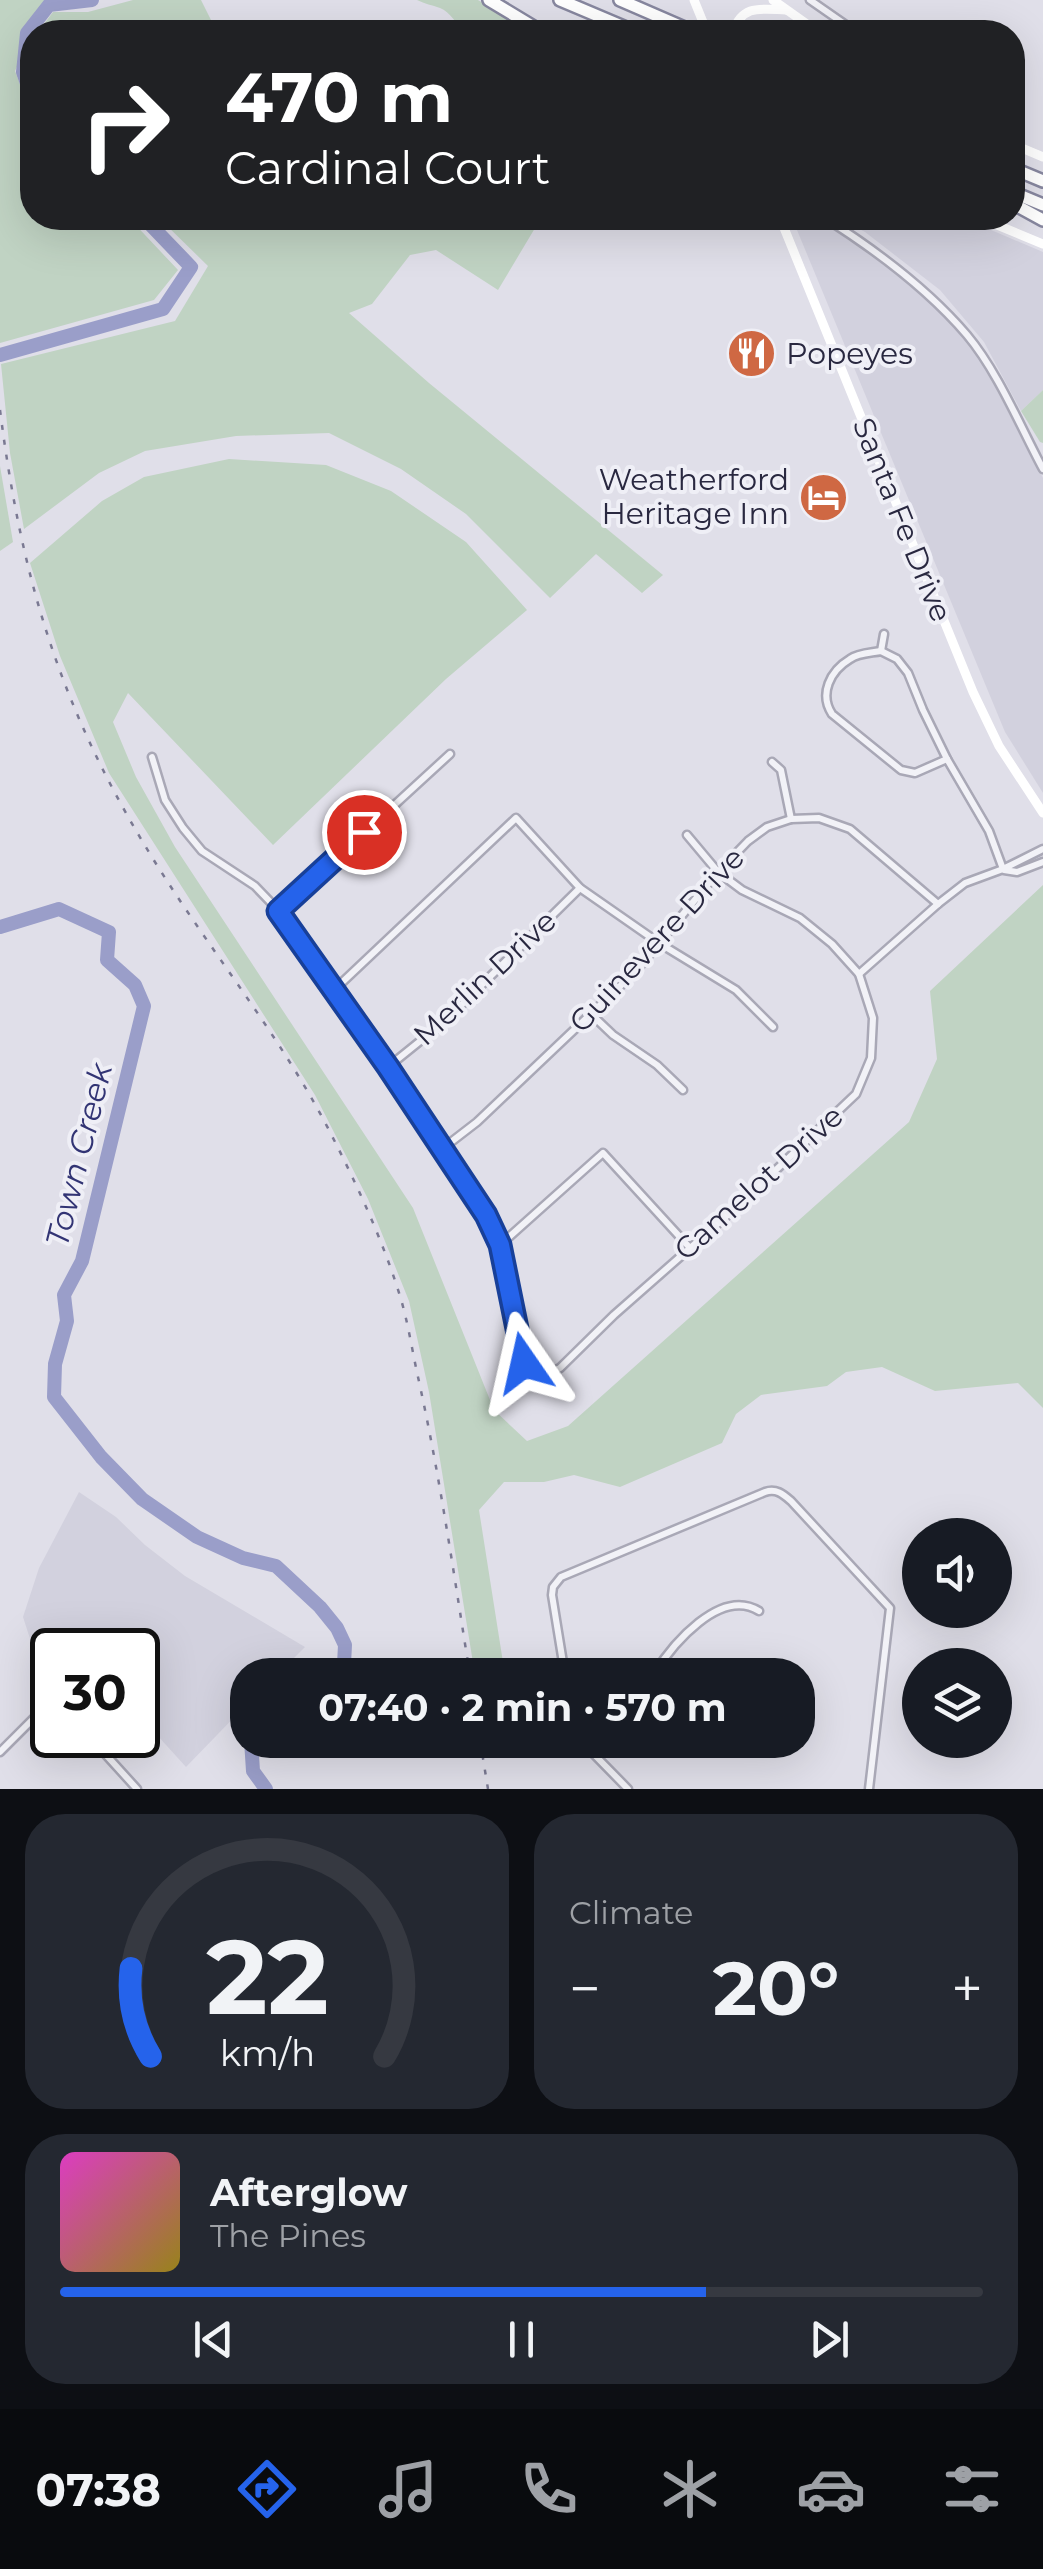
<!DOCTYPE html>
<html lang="en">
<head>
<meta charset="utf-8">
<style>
	:root { --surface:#171b24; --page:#242831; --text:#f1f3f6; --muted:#9ea1a6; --line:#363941; --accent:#2563eb }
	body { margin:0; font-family:Montserrat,sans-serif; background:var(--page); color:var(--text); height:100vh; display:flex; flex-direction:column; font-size:38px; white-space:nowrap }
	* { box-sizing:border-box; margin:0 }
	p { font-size:32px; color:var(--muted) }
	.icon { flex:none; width:55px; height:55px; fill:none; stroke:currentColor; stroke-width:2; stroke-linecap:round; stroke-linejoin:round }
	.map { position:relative; height:1789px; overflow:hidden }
	.panel { display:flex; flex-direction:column; gap:25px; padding:25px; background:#0d0f14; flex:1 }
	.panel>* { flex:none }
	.top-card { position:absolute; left:20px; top:20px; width:1005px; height:210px; border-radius:40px; box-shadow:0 10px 40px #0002; background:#202124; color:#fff; overflow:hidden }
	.tools { position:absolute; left:902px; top:1518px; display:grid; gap:20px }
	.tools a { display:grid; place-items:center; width:110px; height:110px; border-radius:50%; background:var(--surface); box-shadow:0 10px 40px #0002; font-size:50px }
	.speed { position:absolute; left:30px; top:1628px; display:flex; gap:20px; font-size:50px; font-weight:700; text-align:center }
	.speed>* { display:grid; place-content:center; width:130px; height:130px; border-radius:50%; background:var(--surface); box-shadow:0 10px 40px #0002; line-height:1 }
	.speed .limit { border:5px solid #111; border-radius:15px; background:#fff; color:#111 }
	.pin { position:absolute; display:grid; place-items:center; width:85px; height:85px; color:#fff; margin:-42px; border:5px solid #fff; border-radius:50%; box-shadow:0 2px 10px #0007 }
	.me { position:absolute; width:110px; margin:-55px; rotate:349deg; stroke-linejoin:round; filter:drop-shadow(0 0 8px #0008) }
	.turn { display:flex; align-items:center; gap:35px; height:210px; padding:0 40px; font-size:45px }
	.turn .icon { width:130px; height:130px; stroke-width:2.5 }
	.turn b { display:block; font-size:70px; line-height:85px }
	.big { font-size:75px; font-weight:700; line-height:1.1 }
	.panel .widget { flex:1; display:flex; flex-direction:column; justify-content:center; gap:15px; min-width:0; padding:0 35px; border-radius:40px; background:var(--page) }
	.panel .dial { align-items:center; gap:0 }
	.dial svg { height:260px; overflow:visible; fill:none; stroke:var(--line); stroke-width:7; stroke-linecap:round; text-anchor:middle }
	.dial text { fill:var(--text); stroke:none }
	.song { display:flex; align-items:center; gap:30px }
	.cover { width:120px; height:120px; border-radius:15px; background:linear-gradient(135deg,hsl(310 70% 55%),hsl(50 70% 35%)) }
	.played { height:10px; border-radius:5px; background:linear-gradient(90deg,var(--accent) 70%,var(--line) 70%) }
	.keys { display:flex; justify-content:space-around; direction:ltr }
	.heat { display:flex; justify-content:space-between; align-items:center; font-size:55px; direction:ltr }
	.panel .tiles { flex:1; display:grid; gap:25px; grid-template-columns:1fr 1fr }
	.widget:last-child { grid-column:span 2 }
	.trip { position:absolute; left:230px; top:1658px; width:585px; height:100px; border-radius:40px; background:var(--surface); box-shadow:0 10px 40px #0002; font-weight:700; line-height:100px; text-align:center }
	.tab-bar { display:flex; height:160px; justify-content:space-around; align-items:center; background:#090b0e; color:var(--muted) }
	.tab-bar .icon { width:70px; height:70px }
	.tab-bar .on { color:var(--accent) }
	.tab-bar b { font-size:45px; color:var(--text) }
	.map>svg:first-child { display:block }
</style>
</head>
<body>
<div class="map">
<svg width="1043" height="1789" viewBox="0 0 1043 1789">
	<rect width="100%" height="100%" fill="#e0dfe9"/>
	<!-- built -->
	<g fill="#d2d1de">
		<polygon points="792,218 814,218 887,263 936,305 958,330 985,367 1043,478 1043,793 1005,732"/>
		<polygon points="839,218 963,218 1043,252 1043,390 1021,411 984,342 940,290 865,232"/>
		<polygon points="79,1492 116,1517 145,1545 185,1576 305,1647 277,1675 248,1675 247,1704 186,1767 138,1714 138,1650 52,1650 52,1672 35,1654 23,1617 39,1568"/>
	</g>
	<!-- green -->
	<g fill="#c0d3c3">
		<polygon points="0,0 49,0 45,1 23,31 21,58 15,71 29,108 32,113 32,218 129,218 178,270 154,300 0,343"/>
		<polygon points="133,0 201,0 217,32 38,32 53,12 88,12"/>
		<path d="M417,0H478L532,32H463C457,24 450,12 440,8C432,5 425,4 417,0Z"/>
		<polygon points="159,218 541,218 498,290 436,250 410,255 372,304 349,313 429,383 663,575 642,593 596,554 550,598 466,514 401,469 329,433 236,436 145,451 99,473 24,529 10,453 1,364 175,321 208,266"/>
		<polygon points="1043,390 1043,443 1040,442 1021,411"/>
		<polygon points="229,459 326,465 391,491 466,542 527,610 446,679 273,845 128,693 113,722 136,777 175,847 413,1208 494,1410 527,1441 568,1426 909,1122 937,1059 930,991 1043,885 1043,1408 1018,1383 935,1391 882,1367 846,1372 827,1386 761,1395 736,1414 722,1443 620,1487 574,1475 544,1482 504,1482 479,1510 505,1675 475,1675 429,1392 409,1301 368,1199 315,1095 109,773 60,656 30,563 102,501 144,477"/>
		<polygon points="0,466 13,542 0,551"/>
	</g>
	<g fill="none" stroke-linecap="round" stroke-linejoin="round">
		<!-- river -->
		<g stroke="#9a9ec9" stroke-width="14">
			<polyline points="32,98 23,72 27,33 49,5 92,0"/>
			<polyline points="0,355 163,309 191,267 144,218"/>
			<polyline points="0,927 59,909 109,932 107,960 135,985 144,1006 82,1261 64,1295 67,1321 55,1364 54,1397 101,1457 142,1499 197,1537 243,1558 276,1566 320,1607 337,1628 345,1645 344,1664 340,1675"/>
			<polyline points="251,1740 253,1771 266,1789"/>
		</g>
		<defs>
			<g id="street">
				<polyline points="810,0 856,32"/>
				<path d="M825,218C877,251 927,288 967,335C998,372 1020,426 1043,469"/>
				<polyline points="881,651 897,659 908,673 923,710 947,759 989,831 1003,869"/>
				<path d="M881,651C871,653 858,653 850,659C830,671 819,694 832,714L901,770L915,773L947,759"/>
				<polyline points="881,651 884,634"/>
				<polyline points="152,757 165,800 183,828 202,851 255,886 279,911 388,1067 486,1215 500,1245 524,1363 534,1373 548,1374 560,1368 614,1315 739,1205 856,1094 871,1058 873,1018 859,974 832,944 800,918 742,890 718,872 687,835"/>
				<polyline points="772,762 781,770 791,819"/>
				<polyline points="1004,870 1017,872 1043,862"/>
				<polyline points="279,911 450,754"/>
				<polyline points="859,974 938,904 965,883 1003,869 1043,849"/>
				<polyline points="333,991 516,818 580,888 659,943 736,990 773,1027"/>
				<polyline points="591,1014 613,1035 657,1065 683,1090"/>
				<polyline points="388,1067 445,1021 580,888"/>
				<polyline points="442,1149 477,1122 635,972 718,872 748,841 767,827 791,819 819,818 850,829 938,904"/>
				<polyline points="500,1245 603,1153 690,1248"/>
				<polyline points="565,1672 627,1666 656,1675"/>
				<path d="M654,1674C672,1645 720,1587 759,1611"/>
				<path d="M565,1675L552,1595L553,1587L561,1577L765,1492C776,1488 783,1494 791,1501L890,1608L869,1789"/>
				<polyline points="88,1735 137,1789"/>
				<polyline points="580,1740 628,1789"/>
				<polyline points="0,1752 52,1700"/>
			</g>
			<g id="highway">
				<polyline points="489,0 542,32"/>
				<polyline points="560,0 636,32"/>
				<polyline points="620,0 694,32"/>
				<polyline points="1012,168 1043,181"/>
				<polyline points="1012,192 1043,205"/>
				<polyline points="1012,203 1043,220"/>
			</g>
		</defs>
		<!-- street casing -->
		<use href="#street" stroke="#a9a8b6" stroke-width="11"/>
		<!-- highway casing -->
		<use href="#highway" stroke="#87879f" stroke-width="16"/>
		<!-- street -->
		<use href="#street" stroke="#f2f2f7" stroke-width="6"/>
		<!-- secondary -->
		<g stroke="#fff" stroke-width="9">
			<polyline points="694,0 707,32"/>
			<polyline points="773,0 818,32"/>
			<path d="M733,32C742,4 761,9 786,10"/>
			<polyline points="1012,144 1043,157"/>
			<polyline points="780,218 973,692 999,746 1043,813"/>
			<polyline points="980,218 1043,244"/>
		</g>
		<!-- highway -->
		<use href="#highway" stroke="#fff" stroke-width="11"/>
		<!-- rail -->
		<g stroke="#7a7992" stroke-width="2.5" stroke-dasharray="5 10" stroke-linecap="butt">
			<path d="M0,410C21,575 58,701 144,844C203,943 280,1033 332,1136C358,1187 383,1241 400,1296C408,1322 412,1350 418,1377C440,1476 454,1576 470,1675"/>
			<polyline points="480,1740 488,1789"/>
		</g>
	</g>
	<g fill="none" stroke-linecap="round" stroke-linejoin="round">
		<defs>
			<polyline id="route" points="364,832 278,911 388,1067 486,1215 500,1245 524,1363"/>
		</defs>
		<!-- route casing -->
		<use href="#route" stroke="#184099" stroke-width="25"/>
		<!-- route -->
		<use href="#route" stroke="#2563eb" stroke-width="18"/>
	</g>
	<!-- icons -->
	<defs>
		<symbol id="restaurant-disc" viewBox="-11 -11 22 22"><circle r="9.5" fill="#cf6843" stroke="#efeff6"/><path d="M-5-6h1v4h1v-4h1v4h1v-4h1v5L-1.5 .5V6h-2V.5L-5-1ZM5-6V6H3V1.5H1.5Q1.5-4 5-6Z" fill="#fff"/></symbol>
		<symbol id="hotel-disc" viewBox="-11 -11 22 22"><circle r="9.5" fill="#cf6843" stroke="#efeff6"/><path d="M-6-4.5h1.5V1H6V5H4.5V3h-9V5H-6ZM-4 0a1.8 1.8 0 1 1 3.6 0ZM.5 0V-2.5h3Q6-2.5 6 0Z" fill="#fff"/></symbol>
	</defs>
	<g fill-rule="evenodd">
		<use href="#restaurant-disc" x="724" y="326" width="55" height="55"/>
		<use href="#hotel-disc" x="796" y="470" width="55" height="55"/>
	</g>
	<g text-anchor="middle" stroke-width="8" stroke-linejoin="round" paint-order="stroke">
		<!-- poi labels -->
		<g font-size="30" fill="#292840" stroke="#efeff6" text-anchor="start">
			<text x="786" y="364">Popeyes</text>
			<text x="789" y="490" text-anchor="end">Weatherford<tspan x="789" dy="34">Heritage Inn</tspan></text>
		</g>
		<!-- street labels -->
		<g font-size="30" fill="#292840" stroke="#efeff6">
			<text transform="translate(902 520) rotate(68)" y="10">Santa Fe Drive</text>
			<text transform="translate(657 940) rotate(-47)" y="10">Guinevere Drive</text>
			<text transform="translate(485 978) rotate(-43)" y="10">Merlin Drive</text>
			<text transform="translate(759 1183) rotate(-42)" y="10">Camelot Drive</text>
		</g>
		<!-- water labels -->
		<g font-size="32" font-style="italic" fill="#323474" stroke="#efeff6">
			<text transform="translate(79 1155) rotate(-76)" y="11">Town Creek</text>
		</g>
	</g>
</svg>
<div class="tools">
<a><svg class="icon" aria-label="sound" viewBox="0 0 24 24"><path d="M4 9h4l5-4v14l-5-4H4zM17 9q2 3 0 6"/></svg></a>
<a><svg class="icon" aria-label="layers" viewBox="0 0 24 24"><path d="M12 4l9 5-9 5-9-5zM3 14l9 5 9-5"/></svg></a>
</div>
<div class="speed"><div class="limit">30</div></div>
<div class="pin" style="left:364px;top:832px;background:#d93025"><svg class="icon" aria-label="arrive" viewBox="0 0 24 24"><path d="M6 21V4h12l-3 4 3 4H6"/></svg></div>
<svg class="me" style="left:524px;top:1363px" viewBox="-20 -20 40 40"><path d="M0-17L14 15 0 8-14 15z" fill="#2563eb" stroke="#fff" stroke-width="4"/></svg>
<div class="trip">07:40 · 2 min · 570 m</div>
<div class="top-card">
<div class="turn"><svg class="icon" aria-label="right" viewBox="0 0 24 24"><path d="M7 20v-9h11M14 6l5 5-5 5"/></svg><div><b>470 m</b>Cardinal Court</div></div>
</div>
</div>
<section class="panel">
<div class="tiles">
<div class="widget dial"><svg viewBox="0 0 100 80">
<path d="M14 69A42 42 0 1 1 86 69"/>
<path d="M14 69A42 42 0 0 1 8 42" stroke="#2563eb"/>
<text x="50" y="56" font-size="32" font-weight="700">22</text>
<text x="50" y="72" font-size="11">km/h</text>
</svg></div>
<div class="widget"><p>Climate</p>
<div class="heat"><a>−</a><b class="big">20°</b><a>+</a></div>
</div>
<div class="widget">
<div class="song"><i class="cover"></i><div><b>Afterglow</b><p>The Pines</p></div></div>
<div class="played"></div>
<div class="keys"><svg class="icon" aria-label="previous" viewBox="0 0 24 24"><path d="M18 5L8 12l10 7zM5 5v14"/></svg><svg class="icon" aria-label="pause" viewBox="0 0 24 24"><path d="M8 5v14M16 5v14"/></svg><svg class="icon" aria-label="next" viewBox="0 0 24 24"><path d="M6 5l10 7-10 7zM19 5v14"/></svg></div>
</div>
</div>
</section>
<nav class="tab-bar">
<b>07:38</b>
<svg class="icon on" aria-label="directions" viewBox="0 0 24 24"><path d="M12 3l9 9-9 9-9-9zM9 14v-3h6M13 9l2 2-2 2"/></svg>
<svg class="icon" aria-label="music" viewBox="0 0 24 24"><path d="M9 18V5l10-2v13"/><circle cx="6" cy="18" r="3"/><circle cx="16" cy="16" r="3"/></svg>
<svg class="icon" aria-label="phone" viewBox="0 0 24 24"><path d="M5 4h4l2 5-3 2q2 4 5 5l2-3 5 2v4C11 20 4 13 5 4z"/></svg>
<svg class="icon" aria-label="climate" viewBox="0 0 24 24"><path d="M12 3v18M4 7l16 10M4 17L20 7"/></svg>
<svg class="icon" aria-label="car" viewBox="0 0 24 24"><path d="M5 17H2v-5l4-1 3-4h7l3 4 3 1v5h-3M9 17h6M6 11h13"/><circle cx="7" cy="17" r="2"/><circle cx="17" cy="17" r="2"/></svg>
<svg class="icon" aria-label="filters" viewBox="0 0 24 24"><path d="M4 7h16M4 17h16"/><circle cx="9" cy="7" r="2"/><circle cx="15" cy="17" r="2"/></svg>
</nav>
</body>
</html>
